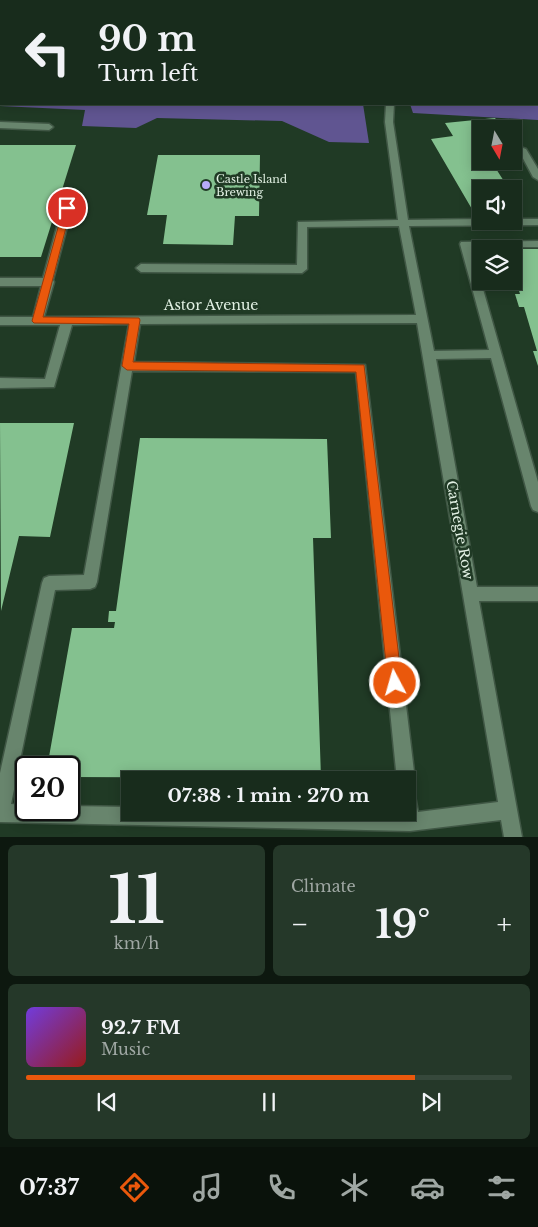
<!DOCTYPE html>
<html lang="en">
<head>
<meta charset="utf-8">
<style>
	:root { --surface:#182c1c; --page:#253829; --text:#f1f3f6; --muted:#9fa7a3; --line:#36483b; --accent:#ea580c }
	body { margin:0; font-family:"Libre Baskerville",serif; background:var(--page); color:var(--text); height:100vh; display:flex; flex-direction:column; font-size:19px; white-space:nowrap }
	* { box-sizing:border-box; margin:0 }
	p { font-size:16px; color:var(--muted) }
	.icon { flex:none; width:28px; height:28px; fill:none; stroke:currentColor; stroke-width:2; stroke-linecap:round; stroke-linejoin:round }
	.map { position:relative; height:837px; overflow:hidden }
	.details { display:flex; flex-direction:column; gap:8px; padding:8px; background:#0d180f; flex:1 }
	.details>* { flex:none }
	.guide { position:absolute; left:0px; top:0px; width:539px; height:105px; box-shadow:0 2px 12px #0003,0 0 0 1px var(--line); background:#182c1c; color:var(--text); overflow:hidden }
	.needle { width:32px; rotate:170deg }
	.tools { position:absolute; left:472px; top:120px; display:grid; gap:10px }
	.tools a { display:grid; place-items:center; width:50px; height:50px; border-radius:0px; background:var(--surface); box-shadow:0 2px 12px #0003,0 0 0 1px var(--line); font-size:25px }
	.speed { position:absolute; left:15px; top:756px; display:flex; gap:10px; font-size:25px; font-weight:700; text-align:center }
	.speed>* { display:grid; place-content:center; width:65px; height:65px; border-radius:50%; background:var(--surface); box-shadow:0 2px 12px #0003,0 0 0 1px var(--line); line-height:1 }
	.speed .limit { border:2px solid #111; border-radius:8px; background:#fff; color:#111 }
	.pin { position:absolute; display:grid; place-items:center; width:42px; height:42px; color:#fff; margin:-21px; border:2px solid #fff; border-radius:50%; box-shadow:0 1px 5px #0007 }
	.me { position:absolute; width:55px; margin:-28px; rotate:354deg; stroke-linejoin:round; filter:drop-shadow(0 0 4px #0008) }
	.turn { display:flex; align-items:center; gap:18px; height:105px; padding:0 15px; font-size:22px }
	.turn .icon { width:65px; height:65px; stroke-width:2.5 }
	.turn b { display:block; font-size:35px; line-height:42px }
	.big { font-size:38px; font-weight:700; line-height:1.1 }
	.details .card { flex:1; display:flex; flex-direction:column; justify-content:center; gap:8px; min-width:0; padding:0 18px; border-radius:8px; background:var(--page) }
	.details .dial { align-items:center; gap:0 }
	.dial b { font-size:65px; line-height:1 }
	.song { display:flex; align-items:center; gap:15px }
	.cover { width:60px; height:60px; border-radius:8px; background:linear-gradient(135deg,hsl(260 70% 55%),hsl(0 70% 35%)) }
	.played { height:5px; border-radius:2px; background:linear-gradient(90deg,var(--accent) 80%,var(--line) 80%) }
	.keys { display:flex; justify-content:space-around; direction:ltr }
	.heat { display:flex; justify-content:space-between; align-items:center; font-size:28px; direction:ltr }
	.details .tiles { flex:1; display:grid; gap:8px; grid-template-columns:1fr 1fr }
	.card:last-child { grid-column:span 2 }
	.trip { position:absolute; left:121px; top:771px; width:295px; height:50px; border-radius:0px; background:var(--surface); box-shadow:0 2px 12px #0003,0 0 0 1px var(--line); font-weight:700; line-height:50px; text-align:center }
	.menu { display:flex; height:80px; justify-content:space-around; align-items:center; background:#0a120b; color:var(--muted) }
	.menu .icon { width:35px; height:35px }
	.menu .current { color:var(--accent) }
	.menu b { font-size:22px; color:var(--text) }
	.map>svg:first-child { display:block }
</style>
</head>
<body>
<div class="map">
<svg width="538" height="837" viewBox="0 0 538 837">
	<rect width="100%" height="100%" fill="#203a25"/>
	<!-- green -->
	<polygon fill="#564f78" points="0,0 538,0 538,71 538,1 1,1 0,71"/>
	<!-- forest -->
	<g fill="#605591">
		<polygon points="0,71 1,104 363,104 369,143 329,142 282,121 157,118 136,128 82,126 85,110 0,106"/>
		<polygon points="538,94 538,120 413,113 410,104 538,104"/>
	</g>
	<!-- building -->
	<g fill="#84c18f">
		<polygon points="495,118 503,129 481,129 481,144 480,144 481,161 491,161 509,189 481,189 481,215 476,216 431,139 453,136 445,123"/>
		<polygon points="0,145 76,145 41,257 0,257"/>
		<polygon points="158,155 260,155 259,216 235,216 233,245 163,244 167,215 147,215"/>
		<polygon points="514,197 522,210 514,211"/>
		<polygon points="514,249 538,249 538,366 533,351 537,351 524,307 519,307 515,294 520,294 514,274"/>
		<polygon points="0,423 74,423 50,537 19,536 1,611"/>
		<polygon points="140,438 327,439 331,538 313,538 321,778 69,777 69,768 47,768 72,628 114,628 115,622 108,622 109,611 116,611"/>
	</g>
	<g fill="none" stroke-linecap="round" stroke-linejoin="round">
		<defs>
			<g id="minor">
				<path d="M386,104H394L393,122L408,220L481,219V221H514V219H538V225L409,226L434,351L489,350L460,244L461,242L538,241V247H471L538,482V512L533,510L531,506L491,358L436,359L477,587H538V601H479L522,837H504L501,820L410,831L0,822V773L42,583L44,578L49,576L84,575L129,324L72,325L54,387L0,388V378L45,379L60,325H0V317H33L41,286H0V278H43L62,208L67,205L72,208L53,280L54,282L44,317L416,315L399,226L307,227V269L302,273L141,272L136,268L141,264L297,265L298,222L398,220L385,122ZM417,323L498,802L418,812L414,791L408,788V812L400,813L130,812V807L69,806V810H26V805L11,804L55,590L90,589L95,587L97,582L132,371L356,372L397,780H408V788L412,786L415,780L365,365L134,362L140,324Z"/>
				<polygon points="0,122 49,124 53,127 49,130 0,128"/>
				<polygon points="523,148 526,149 538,169 538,180 533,177 519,151"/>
			</g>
		</defs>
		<!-- minor casing -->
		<use href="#minor" stroke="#405745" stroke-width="3"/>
		<!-- minor -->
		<use href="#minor" fill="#68856d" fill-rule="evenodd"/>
	</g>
	<!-- route -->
	<polygon fill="#ea580c" stroke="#983908" points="64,206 67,206 71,208 43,317 139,318 140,320 133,362 364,365 402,683 400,688 395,690 390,688 388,683 356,372 127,370 122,366 129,324 34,323 32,321"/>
	<!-- markers -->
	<circle fill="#b7abf8" stroke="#203a25" stroke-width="2" cx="206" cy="185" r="5"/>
	<g text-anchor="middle" stroke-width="5" stroke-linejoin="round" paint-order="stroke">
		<!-- far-poi labels -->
		<g font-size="11" fill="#e1f0e3" stroke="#203a25" text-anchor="start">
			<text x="216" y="183">Castle Island<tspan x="216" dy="13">Brewing</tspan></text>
		</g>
		<!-- street labels -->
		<g font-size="14" fill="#e1f0e3" stroke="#203a25">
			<text x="211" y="310">Astor Avenue</text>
			<text transform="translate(460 530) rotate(80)" y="5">Carnegie Row</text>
		</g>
	</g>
</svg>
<div class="tools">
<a><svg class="needle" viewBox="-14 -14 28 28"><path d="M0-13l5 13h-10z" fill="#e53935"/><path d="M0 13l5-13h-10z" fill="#9fa7a3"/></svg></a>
<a><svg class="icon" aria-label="sound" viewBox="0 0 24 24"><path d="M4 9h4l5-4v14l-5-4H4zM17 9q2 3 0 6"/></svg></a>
<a><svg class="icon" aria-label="layers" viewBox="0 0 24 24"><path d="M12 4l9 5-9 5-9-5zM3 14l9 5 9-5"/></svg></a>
</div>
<div class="speed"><div class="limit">20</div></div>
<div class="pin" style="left:67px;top:208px;background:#d93025"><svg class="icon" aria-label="arrive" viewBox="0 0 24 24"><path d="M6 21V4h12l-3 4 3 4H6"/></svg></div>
<svg class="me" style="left:395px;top:683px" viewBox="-20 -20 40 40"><circle r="17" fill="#ea580c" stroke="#fff" stroke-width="3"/><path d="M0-11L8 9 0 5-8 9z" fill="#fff"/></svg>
<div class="trip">07:38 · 1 min · 270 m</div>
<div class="guide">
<div class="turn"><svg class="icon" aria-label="left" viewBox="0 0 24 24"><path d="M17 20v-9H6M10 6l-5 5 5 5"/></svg><div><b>90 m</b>Turn left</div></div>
</div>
</div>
<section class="details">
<div class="tiles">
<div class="card dial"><b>11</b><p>km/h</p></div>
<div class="card"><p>Climate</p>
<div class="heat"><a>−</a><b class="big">19°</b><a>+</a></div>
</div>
<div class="card">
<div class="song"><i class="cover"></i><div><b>92.7 FM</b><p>Music</p></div></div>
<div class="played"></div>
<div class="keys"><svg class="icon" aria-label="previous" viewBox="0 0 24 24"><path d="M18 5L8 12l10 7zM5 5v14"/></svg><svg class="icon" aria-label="pause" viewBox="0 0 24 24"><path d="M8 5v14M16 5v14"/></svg><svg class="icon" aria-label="next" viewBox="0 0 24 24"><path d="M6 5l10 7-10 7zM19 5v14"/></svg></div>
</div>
</div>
</section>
<nav class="menu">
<b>07:37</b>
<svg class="icon current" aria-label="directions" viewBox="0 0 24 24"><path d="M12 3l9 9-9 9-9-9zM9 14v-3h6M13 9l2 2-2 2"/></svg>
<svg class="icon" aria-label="music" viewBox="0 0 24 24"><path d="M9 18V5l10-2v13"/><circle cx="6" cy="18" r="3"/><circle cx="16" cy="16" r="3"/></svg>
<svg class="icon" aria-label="phone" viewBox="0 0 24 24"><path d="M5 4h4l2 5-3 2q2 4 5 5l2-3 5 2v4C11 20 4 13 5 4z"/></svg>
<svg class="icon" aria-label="climate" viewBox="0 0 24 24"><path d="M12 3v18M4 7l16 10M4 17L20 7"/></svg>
<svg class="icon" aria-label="car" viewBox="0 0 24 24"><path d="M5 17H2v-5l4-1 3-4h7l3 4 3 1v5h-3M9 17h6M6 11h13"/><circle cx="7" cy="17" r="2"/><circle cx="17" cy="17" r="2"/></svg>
<svg class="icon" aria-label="filters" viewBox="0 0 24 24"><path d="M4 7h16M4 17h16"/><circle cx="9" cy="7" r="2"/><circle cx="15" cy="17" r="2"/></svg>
</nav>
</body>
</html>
